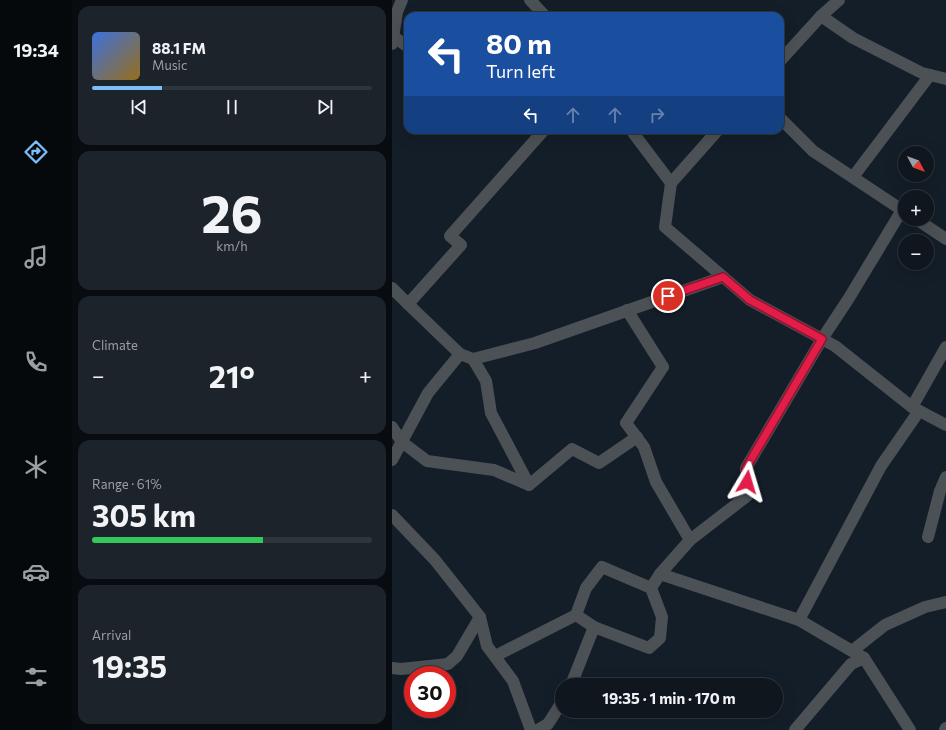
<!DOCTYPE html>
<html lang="en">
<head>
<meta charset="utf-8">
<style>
	:root { --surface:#0f161e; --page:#1d232b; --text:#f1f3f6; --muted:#9b9fa4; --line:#2f353c; --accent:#7cbef9 }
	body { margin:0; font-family:Commissioner,sans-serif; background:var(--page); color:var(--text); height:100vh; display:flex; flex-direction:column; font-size:15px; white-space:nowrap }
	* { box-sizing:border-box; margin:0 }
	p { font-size:13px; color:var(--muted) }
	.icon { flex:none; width:22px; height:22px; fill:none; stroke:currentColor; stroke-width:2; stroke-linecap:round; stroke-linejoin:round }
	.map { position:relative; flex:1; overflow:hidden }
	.sheet { display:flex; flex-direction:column; gap:6px; padding:6px; background:#080c10; width:320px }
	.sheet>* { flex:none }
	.banner { position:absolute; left:12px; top:12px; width:380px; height:122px; border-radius:12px; box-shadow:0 4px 16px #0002,0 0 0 1px var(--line); background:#1a4fa0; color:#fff; overflow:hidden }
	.needle { width:26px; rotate:131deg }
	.buttons { position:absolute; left:506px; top:146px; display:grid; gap:8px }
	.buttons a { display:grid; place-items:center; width:36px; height:36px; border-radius:50%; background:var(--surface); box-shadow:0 4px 16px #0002,0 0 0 1px var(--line); font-size:20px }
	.speed { position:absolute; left:12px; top:666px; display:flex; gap:8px; font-size:20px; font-weight:700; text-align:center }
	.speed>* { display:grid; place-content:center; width:52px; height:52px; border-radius:50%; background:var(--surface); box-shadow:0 4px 16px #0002,0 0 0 1px var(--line); line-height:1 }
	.speed .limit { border:6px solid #d22; background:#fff; color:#111 }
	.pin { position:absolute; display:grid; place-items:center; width:34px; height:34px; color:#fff; margin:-17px; border:2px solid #fff; border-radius:50%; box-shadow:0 1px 4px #0007 }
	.me { position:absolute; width:44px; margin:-22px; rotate:7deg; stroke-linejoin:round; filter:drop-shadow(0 0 3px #0008) }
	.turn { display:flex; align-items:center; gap:14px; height:84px; padding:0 16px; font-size:18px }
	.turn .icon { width:52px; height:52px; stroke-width:2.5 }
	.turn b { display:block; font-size:28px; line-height:34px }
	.lanes { display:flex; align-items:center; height:38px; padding:0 16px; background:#0003; justify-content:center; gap:20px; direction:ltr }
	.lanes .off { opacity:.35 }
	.big { font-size:30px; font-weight:700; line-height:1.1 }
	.sheet .tile { flex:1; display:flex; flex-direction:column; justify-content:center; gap:6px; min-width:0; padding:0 14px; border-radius:12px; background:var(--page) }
	.sheet .dial { align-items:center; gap:0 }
	.dial b { font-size:52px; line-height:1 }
	.song { display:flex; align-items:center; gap:12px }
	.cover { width:48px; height:48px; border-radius:6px; background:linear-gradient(135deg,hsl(220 70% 55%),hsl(40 70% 35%)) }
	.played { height:4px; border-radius:2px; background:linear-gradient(90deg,var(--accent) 25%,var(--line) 25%) }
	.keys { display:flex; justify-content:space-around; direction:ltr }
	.heat { display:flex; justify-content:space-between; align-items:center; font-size:22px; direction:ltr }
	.charge { height:6px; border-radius:3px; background:linear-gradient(90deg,#34c759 61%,var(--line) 0) }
	.trip { position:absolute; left:163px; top:678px; width:228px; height:40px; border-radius:20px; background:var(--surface); box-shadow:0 4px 16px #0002,0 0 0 1px var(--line); font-weight:700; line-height:40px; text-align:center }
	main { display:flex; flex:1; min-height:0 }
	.tabs { display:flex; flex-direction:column; width:72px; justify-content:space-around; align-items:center; background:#06090c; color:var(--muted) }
	.tabs .icon { width:28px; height:28px }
	.tabs .on { color:var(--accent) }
	.tabs b { font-size:18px; color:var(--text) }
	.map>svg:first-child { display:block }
</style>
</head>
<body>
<main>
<nav class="tabs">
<b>19:34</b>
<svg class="icon on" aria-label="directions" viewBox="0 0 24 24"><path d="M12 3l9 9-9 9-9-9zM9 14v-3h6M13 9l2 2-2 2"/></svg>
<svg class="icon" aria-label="music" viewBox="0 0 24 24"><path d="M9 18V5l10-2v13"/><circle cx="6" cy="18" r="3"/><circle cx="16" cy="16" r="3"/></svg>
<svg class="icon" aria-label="phone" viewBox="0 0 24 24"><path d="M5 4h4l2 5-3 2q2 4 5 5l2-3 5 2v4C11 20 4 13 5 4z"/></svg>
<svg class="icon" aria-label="climate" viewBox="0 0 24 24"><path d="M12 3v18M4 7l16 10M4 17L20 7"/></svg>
<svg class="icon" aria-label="car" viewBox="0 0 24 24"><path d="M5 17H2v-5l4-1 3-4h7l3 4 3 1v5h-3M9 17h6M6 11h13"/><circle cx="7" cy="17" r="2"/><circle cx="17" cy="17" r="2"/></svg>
<svg class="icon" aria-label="filters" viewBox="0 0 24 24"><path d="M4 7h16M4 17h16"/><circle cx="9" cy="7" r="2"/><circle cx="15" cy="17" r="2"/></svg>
</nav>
<section class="sheet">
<div class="tile">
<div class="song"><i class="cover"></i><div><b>88.1 FM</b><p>Music</p></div></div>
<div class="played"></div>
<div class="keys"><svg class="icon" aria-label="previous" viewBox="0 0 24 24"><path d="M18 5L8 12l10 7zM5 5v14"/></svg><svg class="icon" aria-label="pause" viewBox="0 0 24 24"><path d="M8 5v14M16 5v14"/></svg><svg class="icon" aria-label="next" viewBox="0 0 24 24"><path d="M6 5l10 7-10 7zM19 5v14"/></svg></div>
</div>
<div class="tile dial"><b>26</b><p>km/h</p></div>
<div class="tile"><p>Climate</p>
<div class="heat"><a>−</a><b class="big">21°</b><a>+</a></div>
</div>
<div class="tile"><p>Range · 61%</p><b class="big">305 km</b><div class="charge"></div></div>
<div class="tile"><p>Arrival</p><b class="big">19:35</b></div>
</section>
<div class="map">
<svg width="554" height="730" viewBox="0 0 554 730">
	<rect width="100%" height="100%" fill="#141e28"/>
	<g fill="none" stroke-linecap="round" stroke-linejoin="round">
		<!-- street -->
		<g stroke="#4c5156" stroke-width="12">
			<polyline points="138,0 153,16"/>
			<polyline points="429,16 461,38 530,73 554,79"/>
			<polyline points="1,36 16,47"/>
			<polyline points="0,44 5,12 10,0"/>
			<polyline points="388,61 429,16 447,0"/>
			<polyline points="388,118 421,151 513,212"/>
			<polyline points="239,130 279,183 273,227 358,300 443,346 520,407 554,425"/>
			<polyline points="461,177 538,75"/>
			<polyline points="279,183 326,130"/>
			<polyline points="524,219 554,239"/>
			<polyline points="0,288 16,304"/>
			<polyline points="235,310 271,367 234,423 252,447 264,482 298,540"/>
			<polyline points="68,354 81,359 143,343 331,277"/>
			<polyline points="81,359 94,381 99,413 137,485 180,449 207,463 245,437"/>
			<polyline points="520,407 554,347"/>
			<polyline points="0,427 10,442 35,461 102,470 137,485"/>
			<polyline points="0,460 36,393 68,354 16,304 69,245 58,236 152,130"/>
			<polyline points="0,515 43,560 88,617 65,656 56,664 9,669 0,668"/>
			<polyline points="536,537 548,491 554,477"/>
			<polygon points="210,567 259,588 270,617 268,638 257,648 202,627 184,615 194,588"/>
			<polyline points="268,574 407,620 472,658 518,730"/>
			<polyline points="259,588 268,574 298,540 355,496 354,468 430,339 457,298 510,210"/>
			<polyline points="88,617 95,646 121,681 139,730"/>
			<polyline points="407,620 489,466 527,411"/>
			<polyline points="460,651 493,625 533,607 554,602"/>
			<polyline points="103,656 184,615"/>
			<polyline points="179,685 202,627"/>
			<polyline points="146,730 156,724 170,702"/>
			<polyline points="403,730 459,664 472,658"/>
			<polyline points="553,730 554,728"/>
		</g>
	</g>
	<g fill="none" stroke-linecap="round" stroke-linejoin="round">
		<defs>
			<polyline id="route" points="276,296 331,277 358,300 430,339 354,468 355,482"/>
		</defs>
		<!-- route casing -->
		<use href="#route" stroke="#92132f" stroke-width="10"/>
		<!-- route -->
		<use href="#route" stroke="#e11d48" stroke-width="7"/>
	</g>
</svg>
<div class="buttons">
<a><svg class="needle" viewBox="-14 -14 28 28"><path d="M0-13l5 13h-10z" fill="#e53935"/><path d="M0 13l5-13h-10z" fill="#9b9fa4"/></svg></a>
<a>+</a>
<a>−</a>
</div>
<div class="speed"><div class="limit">30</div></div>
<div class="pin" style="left:276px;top:296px;background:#d93025"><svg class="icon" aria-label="arrive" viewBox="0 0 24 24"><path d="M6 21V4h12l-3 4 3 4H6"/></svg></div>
<svg class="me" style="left:355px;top:482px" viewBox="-20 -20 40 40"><path d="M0-17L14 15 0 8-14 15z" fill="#e11d48" stroke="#fff" stroke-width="4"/></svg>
<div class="trip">19:35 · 1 min · 170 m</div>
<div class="banner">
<div class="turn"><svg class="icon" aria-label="left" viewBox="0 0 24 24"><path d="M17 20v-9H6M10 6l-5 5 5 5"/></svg><div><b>80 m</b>Turn left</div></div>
<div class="lanes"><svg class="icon" aria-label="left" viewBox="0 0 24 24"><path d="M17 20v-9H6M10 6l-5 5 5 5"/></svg><svg class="icon off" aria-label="ahead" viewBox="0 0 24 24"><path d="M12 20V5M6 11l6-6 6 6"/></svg><svg class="icon off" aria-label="ahead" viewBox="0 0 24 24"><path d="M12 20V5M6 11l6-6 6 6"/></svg><svg class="icon off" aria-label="right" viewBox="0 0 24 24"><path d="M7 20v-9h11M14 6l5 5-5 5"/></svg></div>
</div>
</div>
</main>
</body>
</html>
